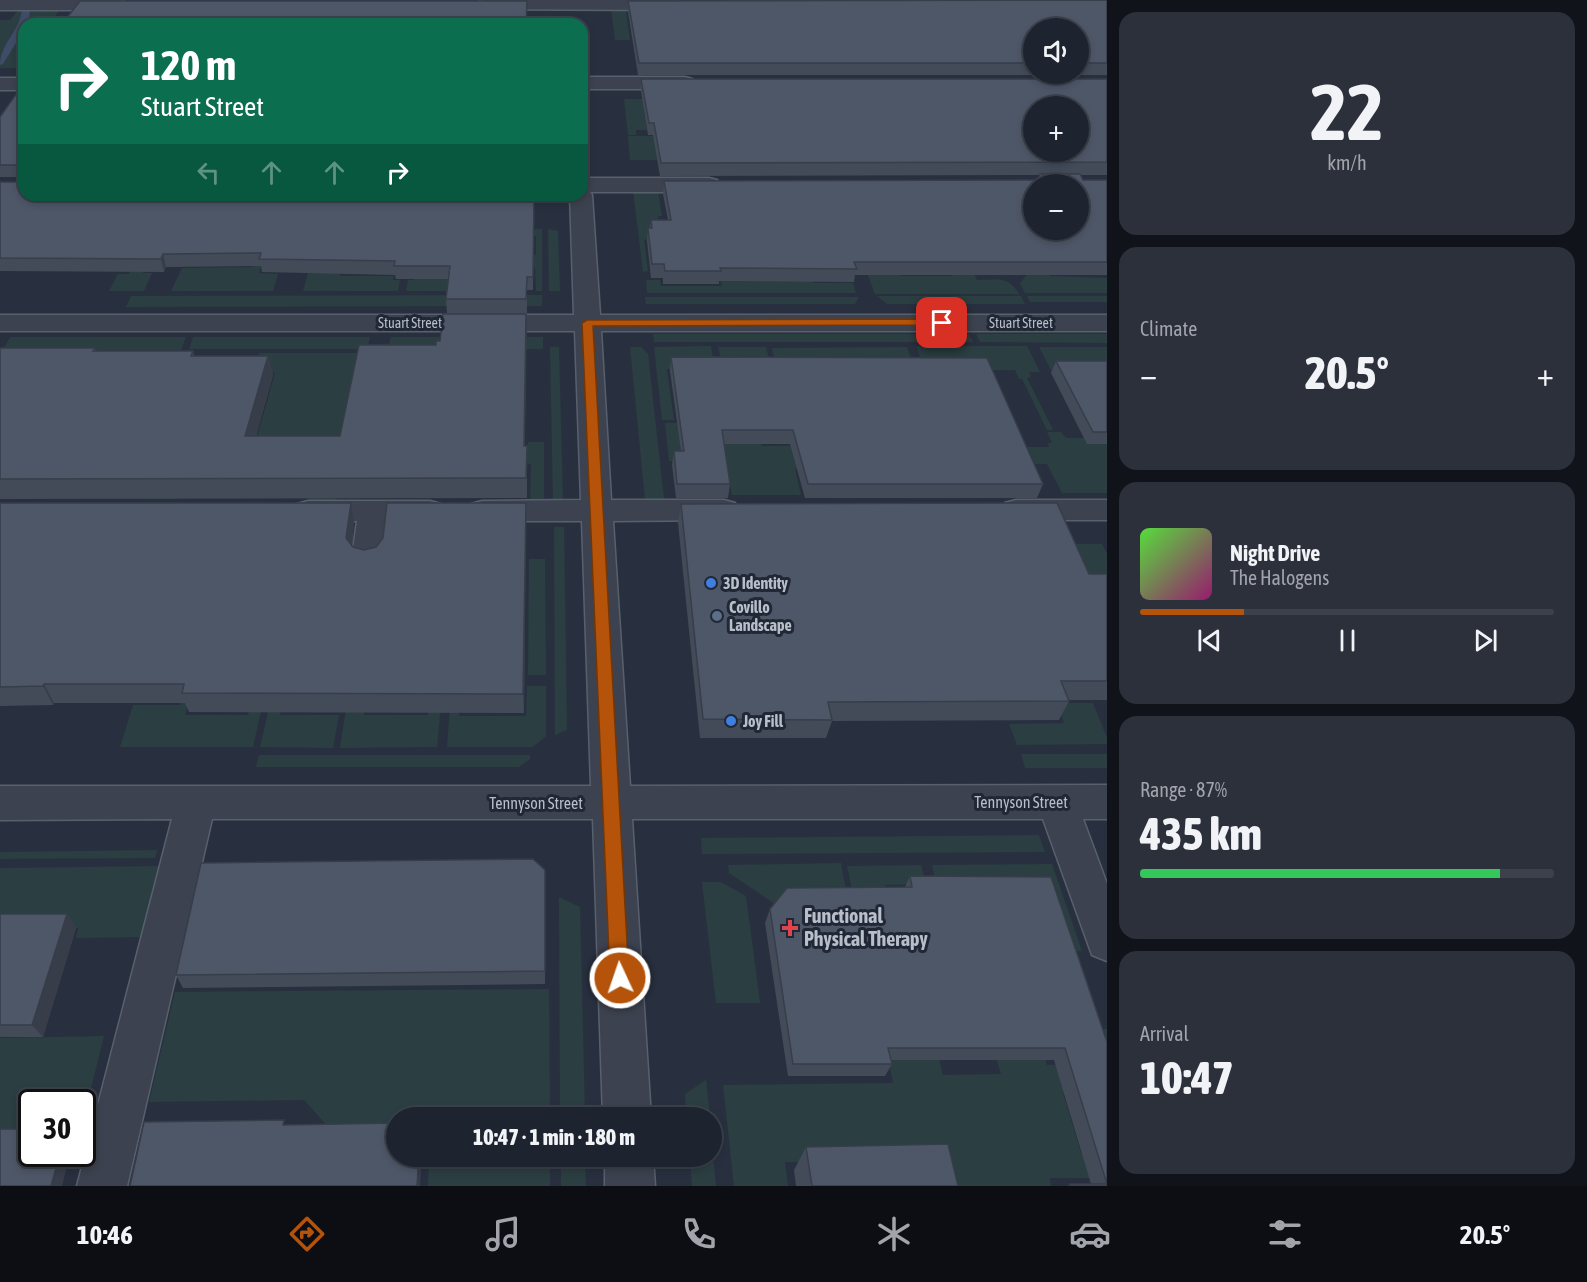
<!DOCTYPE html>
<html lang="en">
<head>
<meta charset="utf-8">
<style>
	:root { --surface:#1e242f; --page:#2b303b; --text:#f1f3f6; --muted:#a1a4aa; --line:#3c414b; --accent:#b45309 }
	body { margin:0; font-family:"Asap Condensed",sans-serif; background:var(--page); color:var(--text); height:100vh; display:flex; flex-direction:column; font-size:22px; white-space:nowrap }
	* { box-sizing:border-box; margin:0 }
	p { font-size:20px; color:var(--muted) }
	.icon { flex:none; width:33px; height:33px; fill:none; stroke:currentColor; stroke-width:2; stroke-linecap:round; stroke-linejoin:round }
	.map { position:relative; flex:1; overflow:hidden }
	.drawer { display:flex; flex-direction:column; gap:12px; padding:12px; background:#10141a; width:480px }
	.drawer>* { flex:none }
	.hud { position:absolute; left:18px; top:18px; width:570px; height:183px; border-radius:18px; box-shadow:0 3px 9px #0003,0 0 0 2px var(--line); background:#0b6e4f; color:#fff; overflow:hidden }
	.fabs { position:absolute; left:1023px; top:18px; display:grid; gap:12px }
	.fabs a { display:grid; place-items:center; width:66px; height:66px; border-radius:50%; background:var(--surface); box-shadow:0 3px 9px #0003,0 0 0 2px var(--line); font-size:30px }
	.speed { position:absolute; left:18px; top:1089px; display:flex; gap:12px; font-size:30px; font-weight:700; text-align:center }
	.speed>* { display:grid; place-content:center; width:78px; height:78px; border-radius:50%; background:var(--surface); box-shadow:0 3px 9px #0003,0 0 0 2px var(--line); line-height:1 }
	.speed .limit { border:3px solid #111; border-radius:9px; background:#fff; color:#111 }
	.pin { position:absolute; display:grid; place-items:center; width:51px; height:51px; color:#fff; margin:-26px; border-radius:12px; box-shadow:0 3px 9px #0006 }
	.me { position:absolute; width:66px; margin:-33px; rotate:357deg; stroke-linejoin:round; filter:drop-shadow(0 0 4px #0008) }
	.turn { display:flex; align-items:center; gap:21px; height:126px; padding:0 24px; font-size:27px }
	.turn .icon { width:78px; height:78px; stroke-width:2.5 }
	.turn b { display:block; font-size:42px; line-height:51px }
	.lanes { display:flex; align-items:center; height:57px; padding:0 24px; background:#0003; justify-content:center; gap:30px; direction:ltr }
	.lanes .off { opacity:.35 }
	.big { font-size:45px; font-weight:800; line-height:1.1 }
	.drawer .card { flex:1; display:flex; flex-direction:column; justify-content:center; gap:9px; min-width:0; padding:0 21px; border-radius:18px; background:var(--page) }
	.drawer .dial { align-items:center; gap:0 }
	.dial b { font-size:78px; line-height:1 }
	.song { display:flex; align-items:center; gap:18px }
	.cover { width:72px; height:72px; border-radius:9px; background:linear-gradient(135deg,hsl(110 70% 55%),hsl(320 70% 35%)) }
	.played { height:6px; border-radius:3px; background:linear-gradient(90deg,var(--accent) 25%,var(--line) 25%) }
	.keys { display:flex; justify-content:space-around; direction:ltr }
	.heat { display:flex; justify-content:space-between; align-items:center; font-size:33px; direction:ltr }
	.charge { height:9px; border-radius:4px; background:linear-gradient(90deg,#34c759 87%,var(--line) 0) }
	.trip { position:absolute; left:386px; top:1107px; width:336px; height:60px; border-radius:30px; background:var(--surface); box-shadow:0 3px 9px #0003,0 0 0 2px var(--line); font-weight:800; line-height:60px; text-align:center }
	.tab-bar { display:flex; height:96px; justify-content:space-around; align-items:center; background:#0c0e13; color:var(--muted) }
	.tab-bar .icon { width:42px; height:42px }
	.tab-bar .selected { color:var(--accent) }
	.tab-bar b { font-size:27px; color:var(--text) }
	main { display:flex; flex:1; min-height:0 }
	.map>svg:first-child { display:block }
</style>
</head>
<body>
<main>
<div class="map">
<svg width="1107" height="1186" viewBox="0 0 1107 1186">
	<rect width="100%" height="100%" fill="#28303f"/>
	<!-- green -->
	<g fill="#2b3e41">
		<polygon points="20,8 61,8 49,24 24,24 24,68 0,68 0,20 10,20"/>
		<polygon points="611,8 680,8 626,11 630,40 615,40"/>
		<polygon points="624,99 662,99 644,110 647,130 636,130 636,135 628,135"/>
		<polygon points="628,136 674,136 670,160 630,160"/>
		<polygon points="633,191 658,191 662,216 658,216 660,232 648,232 649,239 644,240 648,271 643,272"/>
		<polygon points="267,223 276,223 259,273 278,274 273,291 171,291 182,268 252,267"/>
		<polygon points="509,229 542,229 542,291 536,291 535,267 467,268 468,255 536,255 536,236 478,236"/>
		<polygon points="548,229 558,231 560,291 549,291"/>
		<polygon points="420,238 449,267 447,291 406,291 408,280 414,280"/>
		<path d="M889,248L900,276H952L962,248L977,280C996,280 1009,275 1019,294H875L864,265Z"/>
		<polygon points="803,249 813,283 853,283 856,293 647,293 646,280 660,280 661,286 722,286 718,266 737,266 740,281 788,281"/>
		<polygon points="1041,259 1050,276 1107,278 1107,293 1025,293 1020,283"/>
		<polygon points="132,268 145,268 143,273 152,273 144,291 109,291 118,274 129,274"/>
		<polygon points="308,273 340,273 340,276 394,276 393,280 400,280 398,291 303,291"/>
		<polygon points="542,295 542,306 126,307 131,296"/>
		<polygon points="877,296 1021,296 1025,304 887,304"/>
		<polygon points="1027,296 1107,296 1107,302 1030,302"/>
		<polygon points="645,297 859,297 855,304 646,304"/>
		<polygon points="653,334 969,334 973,342 654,342"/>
		<polygon points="976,334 1107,334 1107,343 980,342"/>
		<polygon points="10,337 186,337 181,350 3,350"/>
		<polygon points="193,337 370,337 367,349 189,349"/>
		<polygon points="391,337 543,337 543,349 388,349"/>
		<polygon points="711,346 714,364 703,369 667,369 674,420 662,420 654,347"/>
		<polygon points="916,346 1027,346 1040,372 1029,372 1031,377 1027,378 1053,430 1047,430 1022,379 1019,379 1015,370 925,370"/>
		<polygon points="550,347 559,347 563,503 553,503"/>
		<polygon points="630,347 641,347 648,354 664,499 645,499"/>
		<polygon points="718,347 766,347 772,370 722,364"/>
		<polygon points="907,347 915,370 777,370 772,348"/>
		<polygon points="1039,347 1107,347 1107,409 1082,372 1052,372"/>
		<polygon points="259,353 362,353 335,502 309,502 320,455 188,467 177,499 140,499 163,436 256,440 275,373 255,367"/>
		<polygon points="747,372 762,446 857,445 824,468 795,469 801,495 732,495 726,461 669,461 665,423 694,423"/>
		<polygon points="1047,432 1061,432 1066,438 1107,438 1107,493 1062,493 1047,464 1021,464 1014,447 1049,447 1048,443 1052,443"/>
		<polygon points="528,442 544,442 544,504 530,504 531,464 514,463 514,449 527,448"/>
		<polygon points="554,527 564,527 567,730 555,735"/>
		<polygon points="1065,544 1102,544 1107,554 1107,601 1087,591"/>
		<polygon points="369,559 386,559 364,715 428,715 430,693 442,693 437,747 340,748"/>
		<polygon points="529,559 545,559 546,675 528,675"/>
		<polygon points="209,603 216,603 185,715 248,715 254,693 265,693 253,747 120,747 133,705 180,705"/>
		<polygon points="527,686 546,686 546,736 533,747 447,747 451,692 461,692 459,716 526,716"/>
		<polygon points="273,691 285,691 280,715 339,715 333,748 260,747"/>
		<polygon points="1057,703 1093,703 1107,738 1107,744 1017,745 1009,724 1064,723"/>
		<polygon points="1021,754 1107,754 1107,768 1025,768"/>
		<polygon points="259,755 530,755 530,759 519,767 256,767"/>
		<polygon points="1039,835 1045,852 702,854 701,838"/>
		<polygon points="157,850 155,858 0,859 0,852"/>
		<polygon points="841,863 847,896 775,904 729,873 728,865"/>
		<polygon points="1052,864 1082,951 1072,951 937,887 932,865"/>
		<polygon points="921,865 926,884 885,885 911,999 924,1000 943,1075 1001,1074 991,1041 1039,1040 1047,1065 1105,1064 1093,1029 1107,1029 1107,1092 1063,1093 1081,1153 1107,1153 1107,1178 1050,1178 1051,1186 937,1186 932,1161 785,1162 788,1186 734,1186 723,1085 893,1083 847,866"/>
		<polygon points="160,866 142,937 76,938 78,928 0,930 0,868"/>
		<polygon points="702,882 721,882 746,896 760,1003 716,1003"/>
		<polygon points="559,897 580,907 585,1117 560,1117"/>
		<polygon points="549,989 550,1117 396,1118 396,1128 330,1129 304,1100 149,1102 175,992"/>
		<polygon points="104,1036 83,1120 82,1102 32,1102 31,1134 0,1134 0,1038"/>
		<polygon points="706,1080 710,1117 686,1117 685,1094"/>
		<polygon points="711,1132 716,1186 692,1186 690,1157 711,1156"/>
		<polygon points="429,1157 550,1157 550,1186 428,1186"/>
		<polygon points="561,1157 585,1157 586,1186 561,1186"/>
	</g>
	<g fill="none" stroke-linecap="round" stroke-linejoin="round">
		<!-- stream -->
		<path fill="#3f4c67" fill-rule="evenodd" d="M26,7L30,9L29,22L24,24V30L3,64L0,65C0,44 20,31 22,9Z"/>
		<defs>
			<g id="minor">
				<polygon points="0,0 121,0 129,5 121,10 0,10"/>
				<polygon points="482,0 673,0 681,5 673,10 476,9 474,5"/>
				<polygon points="582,77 685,77 692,79 695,83 692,87 685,89 582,89"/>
				<rect x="0" y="78" width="24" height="12"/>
				<polygon points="582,178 709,178 717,180 720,185 717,190 709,192 590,192 592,195 600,315 1107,315 1107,331 601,331 611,500 724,500 735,503 739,510 735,517 724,520 613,521 630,786 1107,785 1107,819 1083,819 1107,884 1107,961 1092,955 1043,819 632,819 651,1118 603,1118 593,819 212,819 127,1186 77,1186 172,819 0,820 0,786 591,786 582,521 482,521 471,518 467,511 471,504 482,501 581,500 575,331 0,331 0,315 574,315 570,195 582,195"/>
				<polygon points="1016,500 1107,500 1107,520 1016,520 1005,517 1001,510 1005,503"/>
				<polygon points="308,501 430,501 441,504 445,511 441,518 430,521 388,521 384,557 379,565 368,568 357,565 352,557 357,521 308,521 297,518 293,511 297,504"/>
				<polygon points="605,1156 653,1156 655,1186 605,1186"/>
			</g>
		</defs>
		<!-- minor casing -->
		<use href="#minor" stroke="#59606d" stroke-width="3"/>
		<!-- minor -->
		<use href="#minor" fill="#3c424f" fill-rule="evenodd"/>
	</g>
	<!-- wall -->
	<g fill="#434b59" fill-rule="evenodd">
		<path d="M1107,0V75H638L628,12V1ZM1034,28H1078V74H1034Z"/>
		<polygon points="641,79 1107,79 1107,175 1081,175 1083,180 1107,180 1107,275 855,275 854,282 719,281 719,284 663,284 663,278 651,278 647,241 648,228 650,228 651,220 668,220 663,194 664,181 1038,180 1040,175 660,176 653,135 648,135 641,91"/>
		<polygon points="0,117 534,195 533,290 527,290 527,313 447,313 446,299 448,279 396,279 395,275 262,272 261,266 171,267 166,267 164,272 0,271 0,182 21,182 21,177 0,177"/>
		<polygon points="526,314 525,446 527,446 527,498 0,499 0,348 95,348 96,351 193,351 194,356 268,356 273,375 256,436 340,436 440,341"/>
		<polygon points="671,357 1043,484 1037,498 805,498 790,444 724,444 730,484 728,498 676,498 672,465 674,451 681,451 670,371"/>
		<polygon points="1056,361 1107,361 1107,444 1087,444 1051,373"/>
		<polygon points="0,503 351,503 354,523 352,546 353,547 364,550 526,503 524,713 189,712 185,703 54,703 53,705 0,706"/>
		<polygon points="681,504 1089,574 1107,574 1107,700 1069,700 1069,701 1059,720 832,721 826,738 700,738 678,523"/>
		<polygon points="545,870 545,984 183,988 176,975"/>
		<polygon points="910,876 1051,877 1107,1186 1068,1186 1070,1184 1091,1184 1054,1060 891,1060 892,1064 885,1076 788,1076 765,923 770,909 905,887"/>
		<polygon points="0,914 67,914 76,928 43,1037 0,1037"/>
		<polygon points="806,1147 958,1186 796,1186 794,1170"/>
	</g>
	<!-- shaded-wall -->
	<g fill="#373d49">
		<polygon points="163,254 166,267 164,272 161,259"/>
		<polygon points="526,314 527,333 524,466 524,446"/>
		<polygon points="268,356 273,375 250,456 245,436"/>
		<polygon points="351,503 354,523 350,558 346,538"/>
		<polygon points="526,503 526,523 524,713 523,694"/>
		<polygon points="44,684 54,703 53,705 43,686"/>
		<polygon points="67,914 76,928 43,1037 32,1025"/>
		<polygon points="60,1154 70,1154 62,1186 51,1186"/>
		<polygon points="419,1156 422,1156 420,1186 417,1186"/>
	</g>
	<!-- building -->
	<g fill="#4e5768" stroke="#373d49" stroke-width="1.5" fill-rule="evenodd">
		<polygon points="1107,0 1107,63 1078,63 1078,28 1034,28 1034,63 639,63 628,1"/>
		<polygon points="80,1 527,1 526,24 62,24"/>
		<path d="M641,79H1107V162L661,163L654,123H649ZM1034,106H1078V152H1034Z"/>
		<polygon points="24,83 24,195 534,195 533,277 527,277 526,299 446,299 450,266 394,266 395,261 259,259 261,253 168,254 163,254 161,259 0,258 0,182 21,182 21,165 0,165 0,117"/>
		<path d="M1040,174H1080L1083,180H1107V262H854L857,269L720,268L721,271H665L664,264H652L648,228H652L651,220H671L664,181L1038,180ZM1034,184H1078V230H1034Z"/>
		<polygon points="443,314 526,314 524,446 527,446 526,478 0,479 0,348 95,348 93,351 193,351 191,356 268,356 245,436 340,436 359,345 436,345 436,341 440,341"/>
		<polygon points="671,357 987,358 1043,484 808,484 793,430 722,430 730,484 677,484 674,451 684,451"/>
		<polygon points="1056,361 1107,361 1107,432 1093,432"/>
		<polygon points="0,503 351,503 346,538 353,547 364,550 376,547 383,538 387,503 526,503 523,694 182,693 184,684 44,684 43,686 0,687"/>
		<polygon points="1057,503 1089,574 1107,574 1107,681 1061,681 1069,701 828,702 832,720 703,719 681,504"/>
		<polygon points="533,859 545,870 545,971 176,975 201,863"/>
		<polygon points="910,876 1051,877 1107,1042 1107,1186 1070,1186 1070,1184 1107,1184 1065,1048 888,1048 892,1064 793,1064 770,909 787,888 912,887"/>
		<polygon points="0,914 67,914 32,1025 0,1025"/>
		<polygon points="284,1120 283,1125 396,1123 396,1156 419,1156 417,1186 130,1186 144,1122"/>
		<polygon points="0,1129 32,1129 32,1154 60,1154 51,1186 0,1186"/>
		<polygon points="948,1144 958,1186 812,1186 806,1147"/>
	</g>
	<!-- route -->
	<polygon fill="#b45309" stroke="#753606" stroke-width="1.5" points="942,319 947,323 946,325 593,326 629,978 626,985 620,987 613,985 610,978 582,323 587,320"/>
	<!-- markers -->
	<g fill="#3f7fe0" stroke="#202735" stroke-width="2">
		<circle cx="711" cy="583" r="6"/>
		<circle cx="731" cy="721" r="6"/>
	</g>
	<circle fill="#5c6f8a" stroke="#202735" stroke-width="2" cx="717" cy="616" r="6"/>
	<path fill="#e0444e" stroke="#202735" stroke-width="2" d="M787 919h6v6h6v6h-6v6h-6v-6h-6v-6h6z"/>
	<g text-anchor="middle" stroke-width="6" stroke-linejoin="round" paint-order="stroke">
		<!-- far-street labels -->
		<g font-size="14" fill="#b8beca" stroke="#202735">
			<text x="410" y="328">Stuart Street</text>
			<text x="1021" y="328">Stuart Street</text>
		</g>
		<!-- poi labels -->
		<g font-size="16" font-weight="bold" fill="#b8beca" stroke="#202735" text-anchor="start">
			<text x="723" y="589">3D Identity</text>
			<text x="729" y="613">Covillo<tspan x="729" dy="18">Landscape</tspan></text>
			<text x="743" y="727">Joy Fill</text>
		</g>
		<!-- street labels -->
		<g font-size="16" fill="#b8beca" stroke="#202735">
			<text x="1021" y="808">Tennyson Street</text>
			<text x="536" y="809">Tennyson Street</text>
		</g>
		<!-- near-poi labels -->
		<g font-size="20" font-weight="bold" fill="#b8beca" stroke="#202735" text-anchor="start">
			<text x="804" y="923">Functional<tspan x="804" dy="23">Physical Therapy</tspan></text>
		</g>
	</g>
</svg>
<div class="fabs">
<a><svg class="icon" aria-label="sound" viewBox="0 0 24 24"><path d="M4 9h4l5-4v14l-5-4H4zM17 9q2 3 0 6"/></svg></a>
<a>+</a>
<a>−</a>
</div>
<div class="speed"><div class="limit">30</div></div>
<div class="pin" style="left:942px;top:323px;background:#d93025"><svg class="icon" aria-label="arrive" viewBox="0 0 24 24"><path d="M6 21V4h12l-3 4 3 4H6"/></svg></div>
<svg class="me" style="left:620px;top:978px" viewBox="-20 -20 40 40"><circle r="17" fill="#b45309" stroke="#fff" stroke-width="3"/><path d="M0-11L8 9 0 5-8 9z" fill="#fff"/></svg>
<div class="trip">10:47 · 1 min · 180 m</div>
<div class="hud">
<div class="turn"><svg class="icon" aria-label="right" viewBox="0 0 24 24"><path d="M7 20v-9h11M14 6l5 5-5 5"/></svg><div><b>120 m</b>Stuart Street</div></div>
<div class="lanes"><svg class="icon off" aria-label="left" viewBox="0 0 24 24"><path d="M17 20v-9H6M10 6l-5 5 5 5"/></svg><svg class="icon off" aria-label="ahead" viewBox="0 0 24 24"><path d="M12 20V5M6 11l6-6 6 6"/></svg><svg class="icon off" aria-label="ahead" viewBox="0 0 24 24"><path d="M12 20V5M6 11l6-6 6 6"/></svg><svg class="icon" aria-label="right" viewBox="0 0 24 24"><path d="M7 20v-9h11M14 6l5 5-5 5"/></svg></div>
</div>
</div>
<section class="drawer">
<div class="card dial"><b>22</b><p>km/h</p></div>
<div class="card"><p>Climate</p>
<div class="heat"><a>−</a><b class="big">20.5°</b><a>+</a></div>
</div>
<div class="card">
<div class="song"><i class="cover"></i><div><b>Night Drive</b><p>The Halogens</p></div></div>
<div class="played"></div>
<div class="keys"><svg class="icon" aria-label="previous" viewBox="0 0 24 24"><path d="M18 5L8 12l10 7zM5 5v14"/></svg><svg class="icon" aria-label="pause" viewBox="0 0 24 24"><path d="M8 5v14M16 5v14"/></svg><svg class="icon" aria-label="next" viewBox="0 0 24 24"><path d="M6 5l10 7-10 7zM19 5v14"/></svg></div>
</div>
<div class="card"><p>Range · 87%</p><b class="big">435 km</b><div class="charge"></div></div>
<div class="card"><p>Arrival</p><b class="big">10:47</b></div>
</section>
</main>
<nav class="tab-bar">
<b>10:46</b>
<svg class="icon selected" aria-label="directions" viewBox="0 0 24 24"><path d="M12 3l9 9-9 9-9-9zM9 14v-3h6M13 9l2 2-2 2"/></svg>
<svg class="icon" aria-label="music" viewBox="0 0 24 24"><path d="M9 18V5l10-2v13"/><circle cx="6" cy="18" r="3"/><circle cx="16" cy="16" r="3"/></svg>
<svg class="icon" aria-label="phone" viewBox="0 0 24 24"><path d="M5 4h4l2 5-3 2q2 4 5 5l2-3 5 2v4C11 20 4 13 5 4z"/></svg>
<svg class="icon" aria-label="climate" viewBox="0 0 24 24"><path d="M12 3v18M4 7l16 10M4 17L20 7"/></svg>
<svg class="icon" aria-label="car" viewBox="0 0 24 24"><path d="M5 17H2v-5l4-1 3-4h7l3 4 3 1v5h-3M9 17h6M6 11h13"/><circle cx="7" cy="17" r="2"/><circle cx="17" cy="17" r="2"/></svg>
<svg class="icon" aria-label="filters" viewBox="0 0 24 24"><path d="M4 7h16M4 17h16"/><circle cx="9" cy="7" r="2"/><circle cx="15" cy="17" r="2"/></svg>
<b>20.5°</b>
</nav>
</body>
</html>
